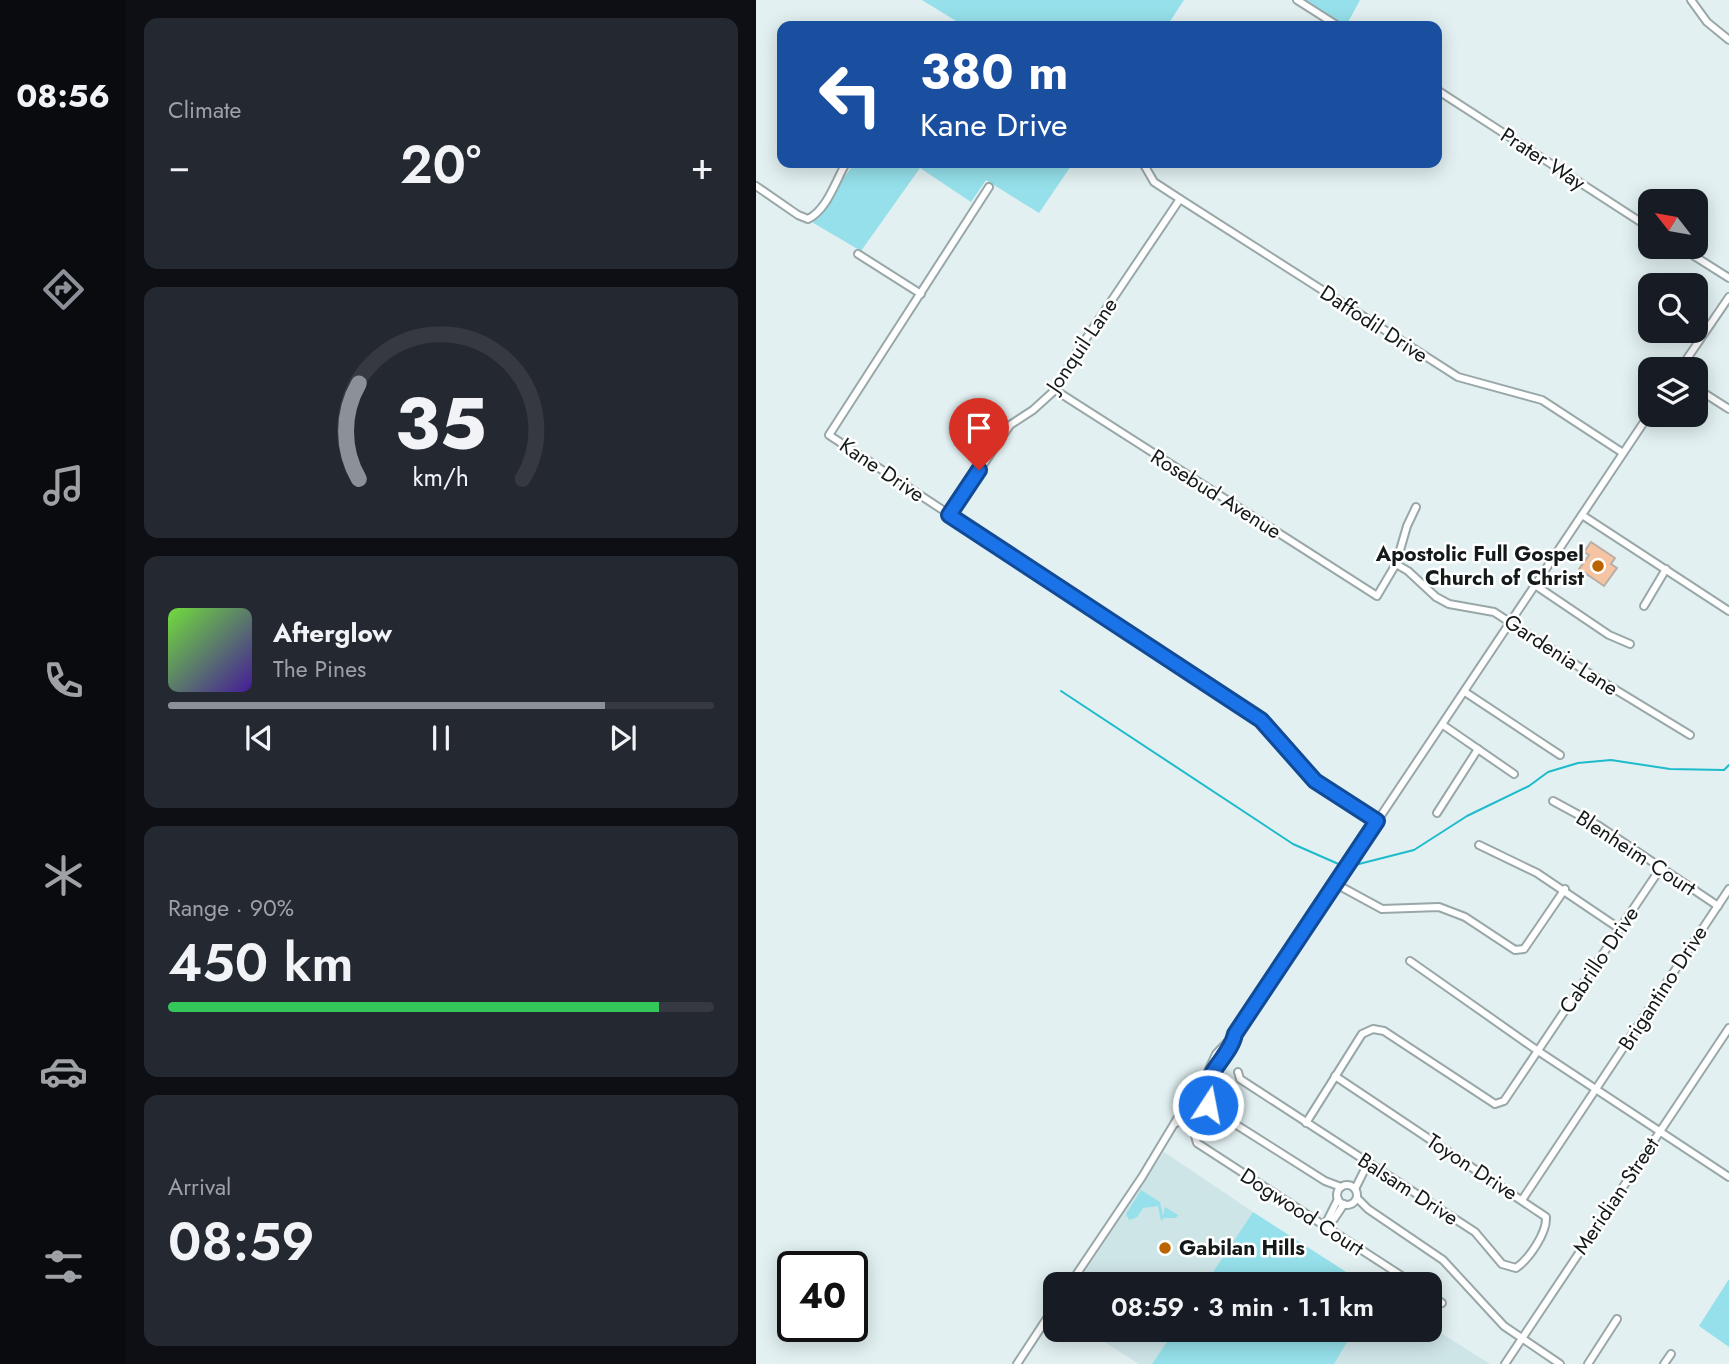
<!DOCTYPE html>
<html lang="en">
<head>
<meta charset="utf-8">
<style>
	:root { --surface:#171b24; --page:#242831; --text:#f1f3f6; --muted:#9ea1a6; --line:#363941; --accent:#8c9099 }
	body { margin:0; font-family:Jost,sans-serif; background:var(--page); color:var(--text); height:100vh; display:flex; flex-direction:column; font-size:26px; white-space:nowrap }
	* { box-sizing:border-box; margin:0 }
	p { font-size:23px; color:var(--muted) }
	.icon { flex:none; width:38px; height:38px; fill:none; stroke:currentColor; stroke-width:2; stroke-linecap:round; stroke-linejoin:round }
	.map { position:relative; flex:1; overflow:hidden }
	.drawer { display:flex; flex-direction:column; gap:18px; padding:18px; background:#0d0f14; width:630px }
	.drawer>* { flex:none }
	.hud { position:absolute; left:21px; top:21px; width:665px; height:147px; border-radius:14px; box-shadow:0 4px 18px #0003; background:#1a4fa0; color:#fff; overflow:hidden }
	.needle { width:46px; rotate:301deg }
	.buttons { position:absolute; left:882px; top:189px; display:grid; gap:14px }
	.buttons a { display:grid; place-items:center; width:70px; height:70px; border-radius:14px; background:var(--surface); box-shadow:0 4px 18px #0003; font-size:35px }
	.speed { position:absolute; left:21px; top:1251px; display:flex; gap:14px; font-size:35px; font-weight:700; text-align:center }
	.speed>* { display:grid; place-content:center; width:91px; height:91px; border-radius:50%; background:var(--surface); box-shadow:0 4px 18px #0003; line-height:1 }
	.speed .limit { border:4px solid #111; border-radius:10px; background:#fff; color:#111 }
	.pin { position:absolute; display:grid; place-items:center; width:60px; height:60px; color:#fff; margin:-72px -30px; border-radius:50% 50% 50% 0; rotate:-45deg; box-shadow:0 0 7px #0007 }
	.pin .icon { rotate:45deg }
	.me { position:absolute; width:77px; margin:-38px; rotate:11deg; stroke-linejoin:round; filter:drop-shadow(0 0 5px #0008) }
	.turn { display:flex; align-items:center; gap:24px; height:147px; padding:0 28px; font-size:32px }
	.turn .icon { width:91px; height:91px; stroke-width:2.5 }
	.turn b { display:block; font-size:49px; line-height:60px }
	.big { font-size:52px; font-weight:600; line-height:1.1 }
	.drawer .widget { flex:1; display:flex; flex-direction:column; justify-content:center; gap:10px; min-width:0; padding:0 24px; border-radius:14px; background:var(--page) }
	.drawer .dial { align-items:center; gap:0 }
	.dial svg { height:182px; overflow:visible; fill:none; stroke:var(--line); stroke-width:7; stroke-linecap:round; text-anchor:middle }
	.dial text { fill:var(--text); stroke:none }
	.song { display:flex; align-items:center; gap:21px }
	.cover { width:84px; height:84px; border-radius:10px; background:linear-gradient(135deg,hsl(100 70% 55%),hsl(260 70% 35%)) }
	.played { height:7px; border-radius:4px; background:linear-gradient(90deg,var(--accent) 80%,var(--line) 80%) }
	.keys { display:flex; justify-content:space-around; direction:ltr }
	.heat { display:flex; justify-content:space-between; align-items:center; font-size:38px; direction:ltr }
	.charge { height:10px; border-radius:5px; background:linear-gradient(90deg,#34c759 90%,var(--line) 0) }
	.trip { position:absolute; left:287px; top:1272px; width:399px; height:70px; border-radius:14px; background:var(--surface); box-shadow:0 4px 18px #0003; font-weight:600; line-height:70px; text-align:center }
	main { display:flex; flex:1; min-height:0 }
	.tabs { display:flex; flex-direction:column; width:126px; justify-content:space-around; align-items:center; background:#090b0e; color:var(--muted) }
	.tabs .icon { width:49px; height:49px }
	.tabs .selected { color:var(--accent) }
	.tabs b { font-size:32px; color:var(--text) }
	.map>svg:first-child { display:block }
</style>
</head>
<body>
<main>
<nav class="tabs">
<b>08:56</b>
<svg class="icon selected" aria-label="directions" viewBox="0 0 24 24"><path d="M12 3l9 9-9 9-9-9zM9 14v-3h6M13 9l2 2-2 2"/></svg>
<svg class="icon" aria-label="music" viewBox="0 0 24 24"><path d="M9 18V5l10-2v13"/><circle cx="6" cy="18" r="3"/><circle cx="16" cy="16" r="3"/></svg>
<svg class="icon" aria-label="phone" viewBox="0 0 24 24"><path d="M5 4h4l2 5-3 2q2 4 5 5l2-3 5 2v4C11 20 4 13 5 4z"/></svg>
<svg class="icon" aria-label="climate" viewBox="0 0 24 24"><path d="M12 3v18M4 7l16 10M4 17L20 7"/></svg>
<svg class="icon" aria-label="car" viewBox="0 0 24 24"><path d="M5 17H2v-5l4-1 3-4h7l3 4 3 1v5h-3M9 17h6M6 11h13"/><circle cx="7" cy="17" r="2"/><circle cx="17" cy="17" r="2"/></svg>
<svg class="icon" aria-label="filters" viewBox="0 0 24 24"><path d="M4 7h16M4 17h16"/><circle cx="9" cy="7" r="2"/><circle cx="15" cy="17" r="2"/></svg>
</nav>
<section class="drawer">
<div class="widget"><p>Climate</p>
<div class="heat"><a>−</a><b class="big">20°</b><a>+</a></div>
</div>
<div class="widget dial"><svg viewBox="0 0 100 80">
<path d="M14 69A42 42 0 1 1 86 69"/>
<path d="M14 69A42 42 0 0 1 14 27" stroke="#8c9099"/>
<text x="50" y="56" font-size="32" font-weight="700">35</text>
<text x="50" y="72" font-size="11">km/h</text>
</svg></div>
<div class="widget">
<div class="song"><i class="cover"></i><div><b>Afterglow</b><p>The Pines</p></div></div>
<div class="played"></div>
<div class="keys"><svg class="icon" aria-label="previous" viewBox="0 0 24 24"><path d="M18 5L8 12l10 7zM5 5v14"/></svg><svg class="icon" aria-label="pause" viewBox="0 0 24 24"><path d="M8 5v14M16 5v14"/></svg><svg class="icon" aria-label="next" viewBox="0 0 24 24"><path d="M6 5l10 7-10 7zM19 5v14"/></svg></div>
</div>
<div class="widget"><p>Range · 90%</p><b class="big">450 km</b><div class="charge"></div></div>
<div class="widget"><p>Arrival</p><b class="big">08:59</b></div>
</section>
<div class="map">
<svg width="973" height="1364" viewBox="0 0 973 1364">
	<rect width="100%" height="100%" fill="#e2f0f2"/>
	<!-- built -->
	<g fill="#cee5e8">
		<polygon points="408,1152 497,1212 449,1284 321,1284"/>
		<polygon points="674,1326 734,1364 578,1364 577,1362 598,1330 674,1330"/>
		<polygon points="330,1330 419,1330 396,1364 383,1364"/>
	</g>
	<!-- green -->
	<g fill="#95e0ea">
		<polygon points="166,0 428,0 411,26 208,26"/>
		<polygon points="545,0 604,0 590,26"/>
		<polygon points="99,163 317,163 283,213 230,180 215,202 164,168 105,251 54,221"/>
		<polygon points="385,1190 404,1202 407,1216 409,1207 422,1215 420,1218 408,1218 405,1221 402,1206 387,1208 381,1217 373,1220 370,1214"/>
		<polygon points="497,1212 609,1284 449,1284"/>
		<polygon points="973,1279 973,1347 943,1326"/>
		<polygon points="419,1330 598,1330 578,1364 396,1364"/>
	</g>
	<g fill="none" stroke-linecap="round" stroke-linejoin="round">
		<!-- stream -->
		<g stroke="#1dbbcc" stroke-width="2">
			<polyline points="305,691 537,844 587,866"/>
			<polyline points="595,866 658,850 711,816 773,786 792,772 822,763 855,760 914,769 968,770 973,765"/>
		</g>
	</g>
	<!-- building -->
	<polygon fill="#f5c4a2" stroke="#b8aea7" stroke-width="2" points="835,542 859,558 855,564 861,568 848,586 823,569 833,555 828,552"/>
	<g fill="none" stroke-linecap="round" stroke-linejoin="round">
		<defs>
			<g id="minor">
				<polyline points="541,0 582,26"/>
				<polyline points="935,0 951,22 973,40"/>
				<polyline points="681,90 894,228"/>
				<polyline points="387,163 398,182 424,199 702,377 786,400 867,453"/>
				<path d="M0,186L42,215L52,219C71,210 80,180 90,163"/>
				<polyline points="233,187 73,435 505,720 559,781 621,822"/>
				<polyline points="924,247 973,278"/>
				<polyline points="102,254 165,294"/>
				<polyline points="924,369 973,297"/>
				<polyline points="940,388 973,409"/>
				<polyline points="299,390 621,596 640,564 651,526 660,507"/>
				<polyline points="193,515 254,425 277,410 299,390 321,352 424,199"/>
				<polyline points="826,515 973,611"/>
				<polyline points="640,564 652,571 680,597 693,604 738,612 842,679 934,735"/>
				<polyline points="779,585 853,635 874,644"/>
				<polyline points="888,606 910,569"/>
				<polyline points="709,692 804,755"/>
				<polyline points="687,725 758,774"/>
				<polyline points="797,801 843,826 962,906"/>
				<polyline points="681,813 722,749"/>
				<polyline points="723,845 781,873 864,929"/>
				<polyline points="580,884 626,909 683,907 709,917 759,950 768,949 809,889"/>
				<polyline points="654,961 782,1051 973,1177"/>
				<path d="M482,1072L484,1079L719,1232L746,1264L760,1268C773,1259 791,1233 790,1217L579,1076"/>
				<polyline points="438,1091 447,1082 460,1054 479,1034 894,413"/>
				<polyline points="450,1094 454,1079 479,1036"/>
				<polyline points="452,1101 468,1117 569,1181 585,1187"/>
				<path d="M420,1123L437,1112H444L450,1108L452,1098L444,1090C435,1090 430,1095 430,1104L437,1112"/>
				<polyline points="550,1123 606,1034 617,1029 628,1031 739,1104 748,1101 904,869"/>
				<polyline points="439,1136 441,1143 658,1284"/>
				<circle cx="591" cy="1195" r="10"/>
				<polyline points="599,1189 612,1163"/>
				<polyline points="601,1198 612,1209 687,1260 748,1326 804,1364"/>
				<polyline points="766,1200 973,889"/>
				<polyline points="572,1221 578,1219 588,1204"/>
				<polyline points="568,1227 582,1199"/>
				<polyline points="314,1284 386,1177 430,1104"/>
				<polyline points="674,1295 686,1303"/>
				<polyline points="261,1364 299,1306"/>
				<polyline points="749,1364 973,1028"/>
				<polyline points="832,1364 861,1319"/>
				<polyline points="908,1364 915,1354"/>
			</g>
		</defs>
		<!-- minor casing -->
		<use href="#minor" stroke="#99a7a8" stroke-width="10"/>
		<!-- minor -->
		<use href="#minor" stroke="#fff" stroke-width="6"/>
	</g>
	<g fill="none" stroke-linecap="round" stroke-linejoin="round">
		<defs>
			<path id="route" d="M223,470L193,515L505,720L559,781L621,821L479,1034C475,1055 450,1071 450,1093C450,1097 452,1101 452,1105"/>
		</defs>
		<!-- route casing -->
		<use href="#route" stroke="#114b97" stroke-width="18"/>
		<!-- route -->
		<use href="#route" stroke="#1a73e8" stroke-width="12"/>
	</g>
	<!-- markers -->
	<g fill="#bb6300" stroke="#fff" stroke-width="2.5">
		<circle cx="842" cy="566" r="7"/>
		<circle cx="409" cy="1248" r="7"/>
	</g>
	<g text-anchor="middle" stroke-width="5" stroke-linejoin="round" paint-order="stroke">
		<!-- street labels -->
		<g font-size="21" fill="#141919" stroke="#fff">
			<text transform="translate(787 159) rotate(33)" y="7">Prater Way</text>
			<text transform="translate(618 324) rotate(33)" y="7">Daffodil Drive</text>
			<text transform="translate(326 345) rotate(-56)" y="7">Jonquil Lane</text>
			<text transform="translate(126 470) rotate(34)" y="7">Kane Drive</text>
			<text transform="translate(460 494) rotate(32)" y="7">Rosebud Avenue</text>
			<text transform="translate(805 655) rotate(33)" y="7">Gardenia Lane</text>
			<text transform="translate(880 853) rotate(33)" y="7">Blenheim Court</text>
			<text transform="translate(843 960) rotate(-56)" y="7">Cabrillo Drive</text>
			<text transform="translate(907 988) rotate(-57)" y="7">Brigantino Drive</text>
			<text transform="translate(716 1167) rotate(33)" y="7">Toyon Drive</text>
			<text transform="translate(652 1189) rotate(33)" y="7">Balsam Drive</text>
			<text transform="translate(860 1196) rotate(-56)" y="7">Meridian Street</text>
			<text transform="translate(546 1212) rotate(33)" y="7">Dogwood Court</text>
		</g>
		<!-- poi labels -->
		<g font-size="21" font-weight="bold" fill="#141919" stroke="#fff" text-anchor="end">
			<text x="828" y="561">Apostolic Full Gospel<tspan x="828" dy="24">Church of Christ</tspan></text>
			<text x="423" y="1255" text-anchor="start">Gabilan Hills</text>
		</g>
	</g>
</svg>
<div class="buttons">
<a><svg class="needle" viewBox="-14 -14 28 28"><path d="M0-13l5 13h-10z" fill="#e53935"/><path d="M0 13l5-13h-10z" fill="#9ea1a6"/></svg></a>
<a><svg class="icon" aria-label="search" viewBox="0 0 24 24"><circle cx="10" cy="10" r="6"/><path d="M15 15l6 6"/></svg></a>
<a><svg class="icon" aria-label="layers" viewBox="0 0 24 24"><path d="M12 4l9 5-9 5-9-5zM3 14l9 5 9-5"/></svg></a>
</div>
<div class="speed"><div class="limit">40</div></div>
<div class="pin" style="left:223px;top:470px;background:#d93025"><svg class="icon" aria-label="arrive" viewBox="0 0 24 24"><path d="M6 21V4h12l-3 4 3 4H6"/></svg></div>
<svg class="me" style="left:452px;top:1105px" viewBox="-20 -20 40 40"><circle r="17" fill="#1a73e8" stroke="#fff" stroke-width="3"/><path d="M0-11L8 9 0 5-8 9z" fill="#fff"/></svg>
<div class="trip">08:59 · 3 min · 1.1 km</div>
<div class="hud">
<div class="turn"><svg class="icon" aria-label="left" viewBox="0 0 24 24"><path d="M17 20v-9H6M10 6l-5 5 5 5"/></svg><div><b>380 m</b>Kane Drive</div></div>
</div>
</div>
</main>
</body>
</html>
